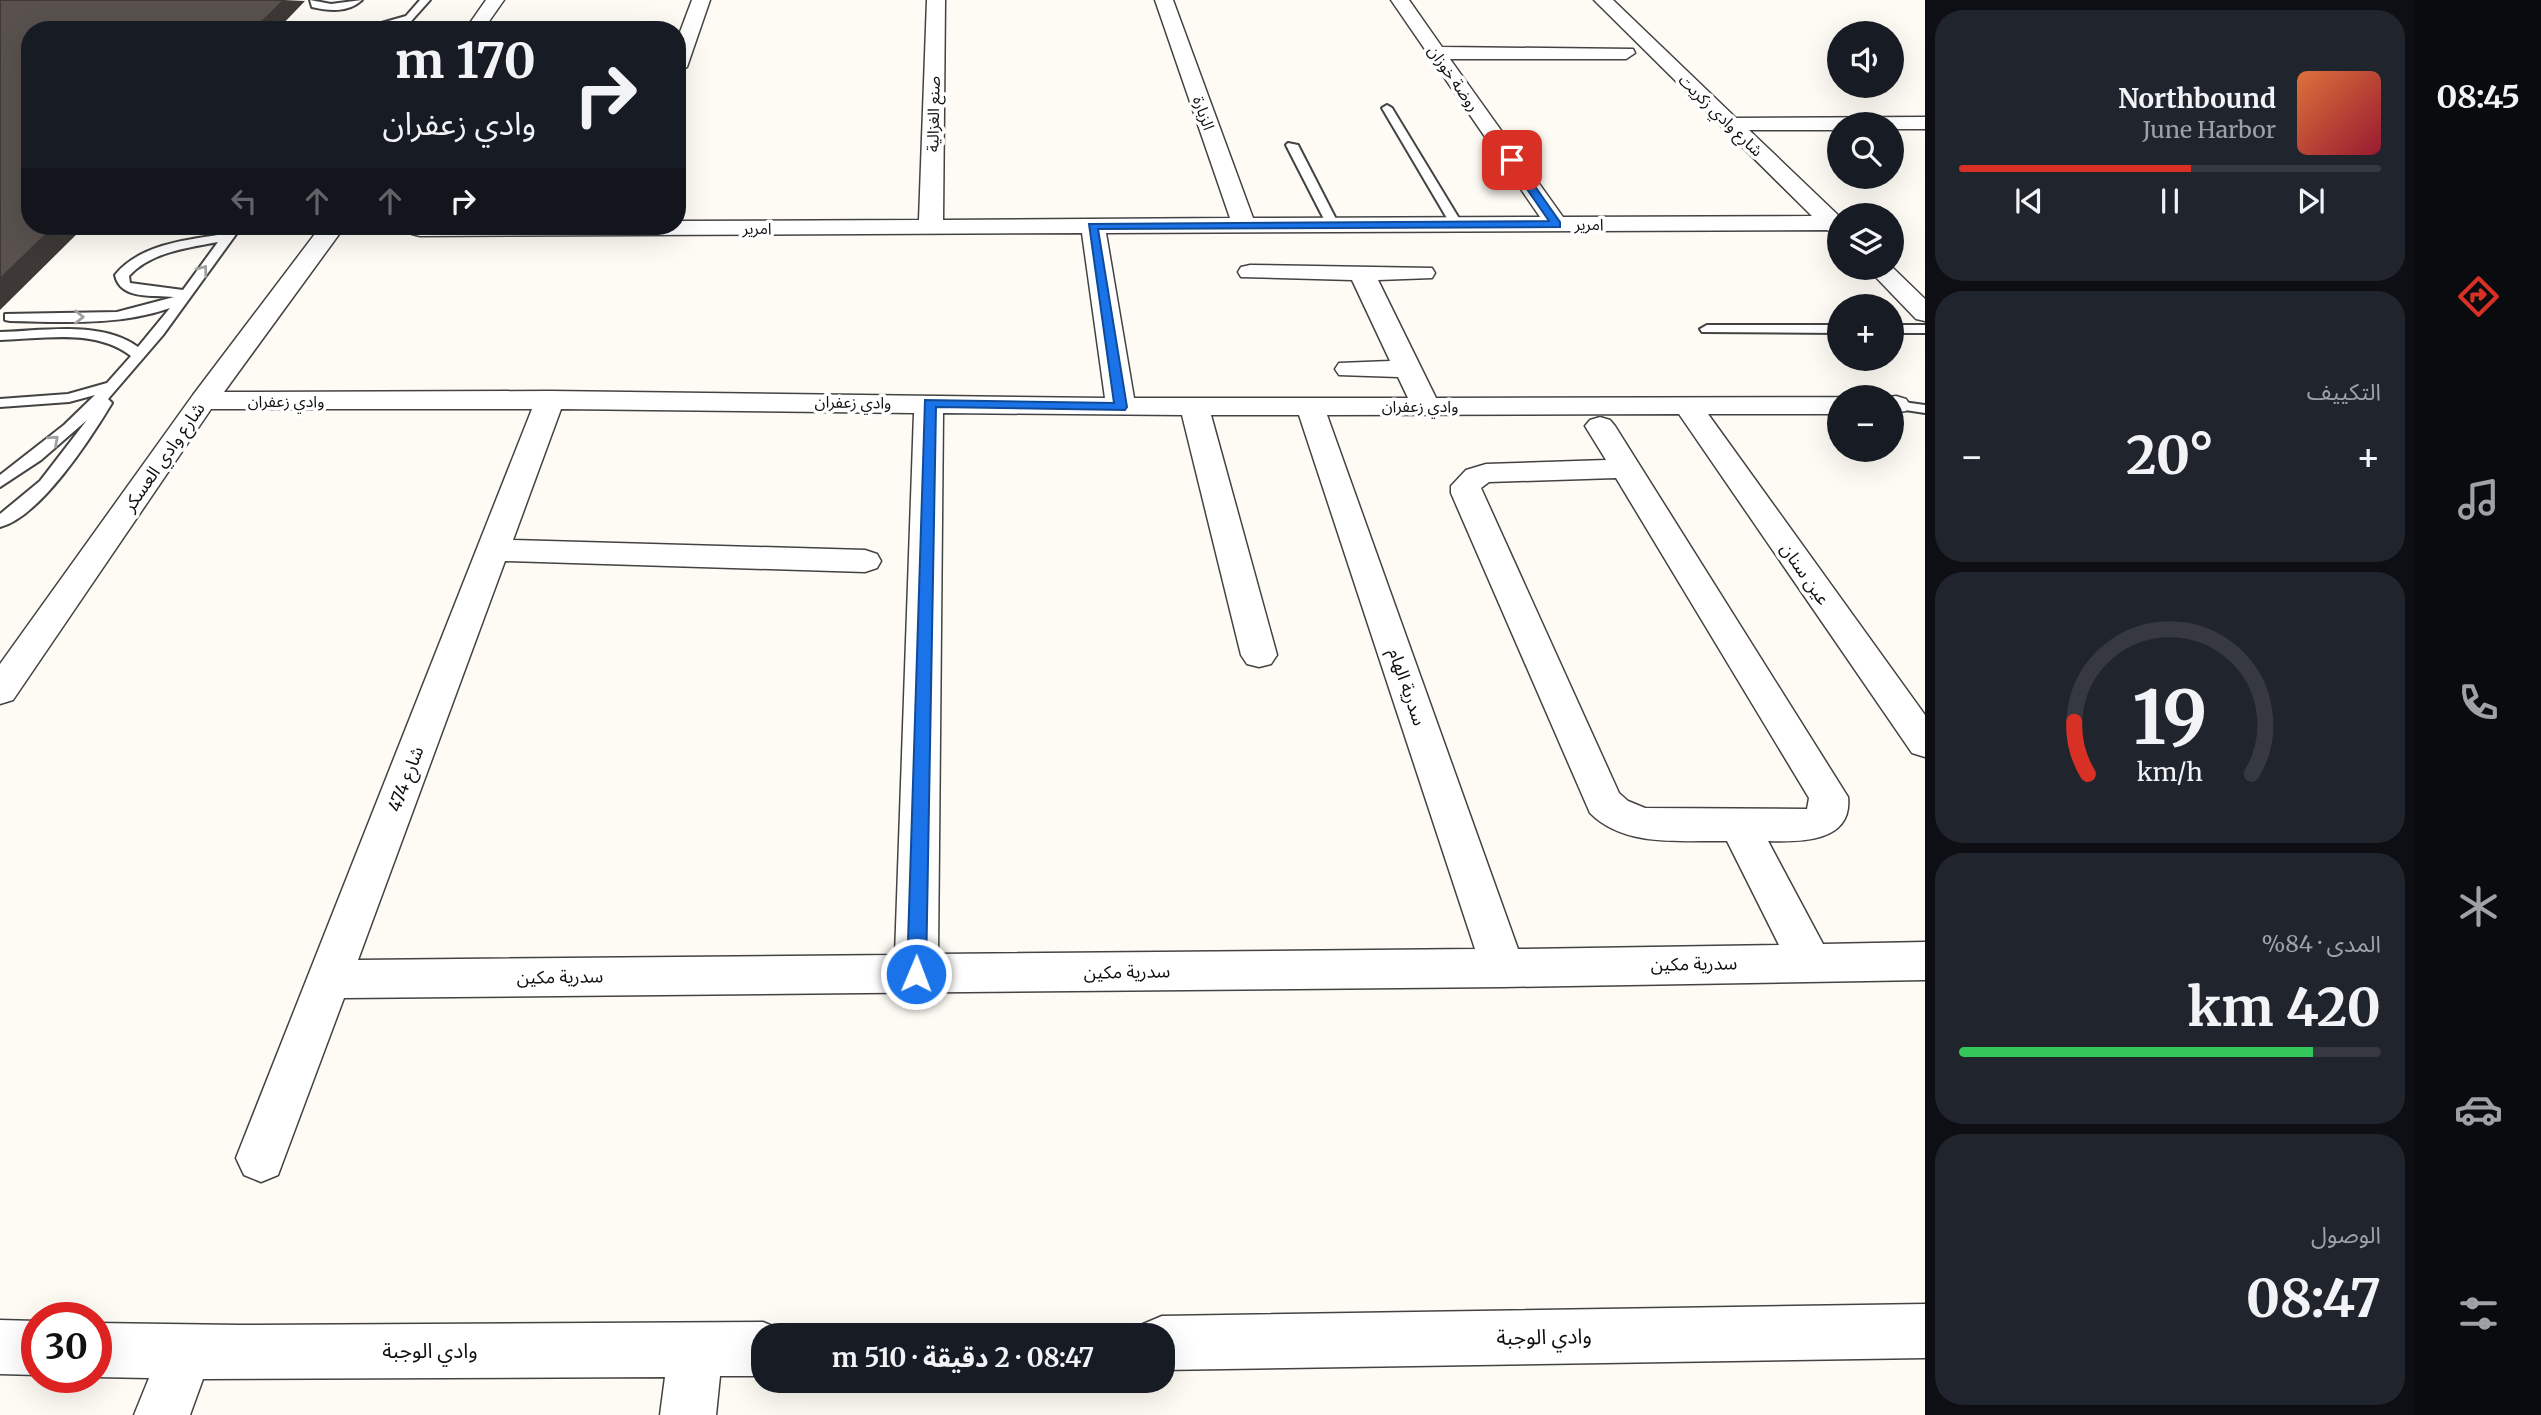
<!DOCTYPE html>
<html lang="ar">
<head>
<meta charset="utf-8">
<style>
	:root { --surface:#171b24; --page:#20242c; --text:#f1f3f6; --muted:#9ea1a6; --line:#363941; --accent:#d93025 }
	body { margin:0; font-family:Merriweather,"Noto Sans Arabic",serif; background:var(--page); color:var(--text); direction:rtl; height:100vh; display:flex; flex-direction:column; font-size:26px; white-space:nowrap }
	* { box-sizing:border-box; margin:0 }
	p { font-size:23px; color:var(--muted) }
	.icon { flex:none; width:38px; height:38px; fill:none; stroke:currentColor; stroke-width:2; stroke-linecap:round; stroke-linejoin:round }
	.map { position:relative; flex:1; overflow:hidden; direction:ltr }
	.panel { display:flex; flex-direction:column; gap:10px; padding:10px; background:#0d0f14; width:490px }
	.panel>* { flex:none }
	.top-card { position:absolute; left:21px; top:21px; width:665px; height:214px; border-radius:28px; box-shadow:0 7px 28px #0002; direction:rtl; background:#171b24; color:var(--text); overflow:hidden }
	.buttons { position:absolute; left:1827px; top:21px; display:grid; gap:14px }
	.buttons a { display:grid; place-items:center; width:77px; height:77px; border-radius:50%; background:var(--surface); box-shadow:0 7px 28px #0002; font-size:35px }
	.speed { position:absolute; left:21px; top:1302px; display:flex; gap:14px; font-size:35px; font-weight:700; text-align:center }
	.speed>* { display:grid; place-content:center; width:91px; height:91px; border-radius:50%; background:var(--surface); box-shadow:0 7px 28px #0002; line-height:1 }
	.speed .limit { border:10px solid #d22; background:#fff; color:#111 }
	.pin { position:absolute; display:grid; place-items:center; width:60px; height:60px; color:#fff; margin:-30px; border-radius:14px; box-shadow:0 4px 10px #0006 }
	.me { position:absolute; width:77px; margin:-38px; rotate:1deg; stroke-linejoin:round; filter:drop-shadow(0 0 5px #0008) }
	.turn { display:flex; align-items:center; gap:24px; height:147px; padding:0 35px; font-size:32px }
	.turn .icon { width:91px; height:91px; stroke-width:2.5 }
	.turn b { display:block; font-size:49px; line-height:60px }
	.lanes { display:flex; align-items:center; height:66px; padding:0 35px; background:#0003; justify-content:center; gap:35px; direction:ltr }
	.lanes .off { opacity:.35 }
	.big { font-size:52px; font-weight:700; line-height:1.1 }
	.panel .card { flex:1; display:flex; flex-direction:column; justify-content:center; gap:10px; min-width:0; padding:0 24px; border-radius:28px; background:var(--page) }
	.panel .dial { align-items:center; gap:0 }
	.dial svg { height:182px; overflow:visible; fill:none; stroke:var(--line); stroke-width:7; stroke-linecap:round; text-anchor:middle }
	.dial text { fill:var(--text); stroke:none }
	.song { display:flex; align-items:center; gap:21px }
	.cover { width:84px; height:84px; border-radius:10px; background:linear-gradient(135deg,hsl(20 70% 55%),hsl(350 70% 35%)) }
	.played { height:7px; border-radius:4px; background:linear-gradient(90deg,var(--accent) 55%,var(--line) 55%) }
	.keys { display:flex; justify-content:space-around; direction:ltr }
	.heat { display:flex; justify-content:space-between; align-items:center; font-size:38px; direction:ltr }
	.charge { height:10px; border-radius:5px; background:linear-gradient(90deg,#34c759 84%,var(--line) 0) }
	.trip { position:absolute; left:751px; top:1323px; width:424px; height:70px; border-radius:28px; background:var(--surface); box-shadow:0 7px 28px #0002; font-weight:700; line-height:70px; text-align:center; direction:rtl }
	main { display:flex; flex:1; min-height:0 }
	.tabs { display:flex; flex-direction:column; width:126px; justify-content:space-around; align-items:center; background:#090b0e; color:var(--muted) }
	.tabs .icon { width:49px; height:49px }
	.tabs .selected { color:var(--accent) }
	.tabs b { font-size:32px; color:var(--text) }
	.map>svg:first-child { display:block }
</style>
</head>
<body>
<main>
<nav class="tabs">
<b>08:45</b>
<svg class="icon selected" aria-label="directions" viewBox="0 0 24 24"><path d="M12 3l9 9-9 9-9-9zM9 14v-3h6M13 9l2 2-2 2"/></svg>
<svg class="icon" aria-label="music" viewBox="0 0 24 24"><path d="M9 18V5l10-2v13"/><circle cx="6" cy="18" r="3"/><circle cx="16" cy="16" r="3"/></svg>
<svg class="icon" aria-label="phone" viewBox="0 0 24 24"><path d="M5 4h4l2 5-3 2q2 4 5 5l2-3 5 2v4C11 20 4 13 5 4z"/></svg>
<svg class="icon" aria-label="climate" viewBox="0 0 24 24"><path d="M12 3v18M4 7l16 10M4 17L20 7"/></svg>
<svg class="icon" aria-label="car" viewBox="0 0 24 24"><path d="M5 17H2v-5l4-1 3-4h7l3 4 3 1v5h-3M9 17h6M6 11h13"/><circle cx="7" cy="17" r="2"/><circle cx="17" cy="17" r="2"/></svg>
<svg class="icon" aria-label="filters" viewBox="0 0 24 24"><path d="M4 7h16M4 17h16"/><circle cx="9" cy="7" r="2"/><circle cx="15" cy="17" r="2"/></svg>
</nav>
<section class="panel">
<div class="card">
<div class="song"><i class="cover"></i><div><b>Northbound</b><p>June Harbor</p></div></div>
<div class="played"></div>
<div class="keys"><svg class="icon" aria-label="previous" viewBox="0 0 24 24"><path d="M18 5L8 12l10 7zM5 5v14"/></svg><svg class="icon" aria-label="pause" viewBox="0 0 24 24"><path d="M8 5v14M16 5v14"/></svg><svg class="icon" aria-label="next" viewBox="0 0 24 24"><path d="M6 5l10 7-10 7zM19 5v14"/></svg></div>
</div>
<div class="card"><p>التكييف</p>
<div class="heat"><a>−</a><b class="big">20°</b><a>+</a></div>
</div>
<div class="card dial"><svg viewBox="0 0 100 80">
<path d="M14 69A42 42 0 1 1 86 69"/>
<path d="M14 69A42 42 0 0 1 8 46" stroke="#d93025"/>
<text x="50" y="56" font-size="32" font-weight="700">19</text>
<text x="50" y="72" font-size="11">km/h</text>
</svg></div>
<div class="card"><p>المدى · 84%</p><b class="big">420 km</b><div class="charge"></div></div>
<div class="card"><p>الوصول</p><b class="big">08:47</b></div>
</section>
<div class="map">
<svg width="1925" height="1415" viewBox="0 0 1925 1415">
	<rect width="100%" height="100%" fill="#fefbf5"/>
	<g fill="none" stroke-linecap="round" stroke-linejoin="round">
		<defs>
			<g id="service">
				<path d="M310,0L331,4L362,0C348,13 329,11 312,7Z"/>
				<polygon points="420,0 430,0 405,28 399,28 399,23 374,30 357,30 406,16"/>
				<polygon points="1387,105 1392,108 1463,225 1461,228 1457,229 1451,225 1382,108"/>
				<polygon points="1288,143 1298,145 1339,225 1337,228 1333,229 1327,225 1286,145"/>
				<path d="M230,226H242L163,335L108,399L112,403C91,438 40,517 0,527V514L40,481L87,420L41,460L0,487V475L64,425L95,395L69,402L0,407V399L68,394L107,383L131,356C95,328 43,339 0,340V332C43,331 101,320 138,347L170,308C119,326 63,322 10,321L5,320V314L117,312L174,297C153,295 120,300 115,275C140,244 187,240 224,234ZM218,242L183,290L130,283L129,276C151,252 187,248 218,242Z"/>
				<polygon points="1707,325 1839,325 1839,333 1702,332 1700,329"/>
				<rect x="1892" y="325" width="33" height="8"/>
				<polygon points="1896,401 1925,405 1925,413 1892,408 1892,402"/>
			</g>
			<g id="minor">
				<polygon points="486,0 504,0 483,30 465,30"/>
				<polygon points="692,0 710,0 687,67 677,73 677,40"/>
				<path d="M927,0H945L943,220L1230,218L1155,0H1173L1253,218L1540,217L1391,0H1409L1442,47L1633,49L1635,53L1626,59H1450L1563,217L1812,216L1594,0H1613L1736,118L1925,117V129H1892V124H1839V130H1749L1839,216V236L1827,230L1106,233L1134,398H1408L1398,377L1339,375L1335,369L1339,363L1390,361L1352,280L1241,277L1238,272L1241,267L1250,265L1432,268L1435,273L1432,278L1378,280L1436,398L1842,397H1839V414H1708L1925,715V757L1912,753L1679,414L1327,415L1518,949L1779,945L1727,841C1681,840 1625,848 1590,813L1451,493V486L1466,470L1486,464L1606,460L1585,426L1590,420L1600,417L1610,420L1615,426L1848,797C1853,843 1799,842 1768,841L1823,944L1925,942V980L1503,987L344,998L278,1175L261,1182L244,1175L236,1158L532,409H211L13,700L0,704V664L193,395L321,226H345L224,392L550,391L1105,398L1082,233L420,236L412,234L408,229L410,226H677V221L919,220ZM561,409L914,413L895,955L358,960L505,561L865,572L877,568L881,561L877,554L865,550L513,540ZM943,413L1182,415L1241,655L1247,664L1259,667L1271,664L1277,655L1211,415H1299L1475,949L938,954ZM1616,478L1809,798L1807,809L1645,808L1628,801L1619,793L1481,488L1489,482Z"/>
				<polygon points="1892,267 1925,299 1925,321 1916,319 1867,268"/>
				<polygon points="1896,396 1906,399 1910,405 1906,411 1892,413 1892,397 1889,397"/>
				<polygon points="1925,1304 1925,1358 1162,1370 1162,1335 1138,1335 1143,1324 1162,1316"/>
				<polygon points="0,1320 37,1321 37,1375 0,1374"/>
				<polygon points="763,1322 782,1330 784,1335 763,1335 763,1376 720,1376 716,1415 660,1415 665,1377 203,1379 190,1415 134,1415 149,1378 96,1377 96,1323 239,1325"/>
			</g>
		</defs>
		<!-- service casing -->
		<use href="#service" stroke="#434343" stroke-width="4"/>
		<!-- minor casing -->
		<use href="#minor" stroke="#434343" stroke-width="3"/>
		<!-- service -->
		<use href="#service" fill="#fff" fill-rule="evenodd"/>
		<!-- minor -->
		<use href="#minor" fill="#fff" fill-rule="evenodd"/>
	</g>
	<!-- shaded-wall -->
	<g fill="#3e3937">
		<polygon points="284,0 305,1 277,30 254,30"/>
		<polygon points="55,226 85,226 0,310 0,279"/>
	</g>
	<!-- building -->
	<polygon fill="#58514e" stroke="#3e3937" stroke-width="2" points="0,0 284,0 254,30 30,30 30,226 55,226 0,279"/>
	<!-- one-way arrows -->
	<defs><path id="oneway-chevron" d="M-2-3.5L2.5 0L-2 3.5" fill="none" stroke-width="1.6" stroke-linecap="round" stroke-linejoin="round" transform="scale(1.75)"/></defs>
	<g stroke="#9f9f9f">
		<use href="#oneway-chevron" transform="translate(203 270) rotate(-53)"/>
		<use href="#oneway-chevron" transform="translate(79 317)"/>
		<use href="#oneway-chevron" transform="translate(54 440) rotate(-42)"/>
	</g>
	<!-- route -->
	<polygon fill="#1a73e8" stroke="#114b97" stroke-width="2" points="1512,157 1515,158 1560,222 1560,227 1098,229 1127,407 1125,410 936,407 926,974 923,980 916,982 909,980 907,974 925,400 1114,403 1089,224 1549,221 1507,160"/>
	<g text-anchor="middle" stroke-width="7" stroke-linejoin="round" paint-order="stroke">
		<!-- far-street labels -->
		<g font-size="16" fill="#101010" stroke="#fff">
			<text transform="translate(1454 78) rotate(55)" y="6">روضة خوزان</text>
			<text transform="translate(1204 113) rotate(70)" y="6">الزبارة</text>
			<text transform="translate(933 114) rotate(-89)" y="6">صنع الغزالية</text>
			<text transform="translate(1721 115) rotate(44)" y="6">شارع وادي زكريت</text>
			<text x="1589" y="230">امرير</text>
			<text x="757" y="234">امرير</text>
			<text x="286" y="407">وادي زعفران</text>
			<text transform="translate(853 402) rotate(1)" y="6">وادي زعفران</text>
			<text x="1420" y="412">وادي زعفران</text>
		</g>
		<!-- street labels -->
		<g font-size="18" fill="#101010" stroke="#fff">
			<text transform="translate(164 457) rotate(-55)" y="6">شارع وادي العسكر</text>
			<text transform="translate(1805 574) rotate(55)" y="6">عين سنان</text>
			<text transform="translate(1407 687) rotate(71)" y="6">سدرية الهام</text>
			<text transform="translate(406 779) rotate(-69)" y="6">شارع 474</text>
			<text transform="translate(1694 964) rotate(-1)" y="6">سدرية مكين</text>
			<text transform="translate(1127 972) rotate(-1)" y="6">سدرية مكين</text>
			<text transform="translate(560 977) rotate(-1)" y="6">سدرية مكين</text>
		</g>
		<!-- near-street labels -->
		<g font-size="21" fill="#101010" stroke="#fff">
			<text transform="translate(1544 1337) rotate(-1)" y="7">وادي الوجبة</text>
			<text x="430" y="1358">وادي الوجبة</text>
		</g>
	</g>
</svg>
<div class="buttons">
<a><svg class="icon" aria-label="sound" viewBox="0 0 24 24"><path d="M4 9h4l5-4v14l-5-4H4zM17 9q2 3 0 6"/></svg></a>
<a><svg class="icon" aria-label="search" viewBox="0 0 24 24"><circle cx="10" cy="10" r="6"/><path d="M15 15l6 6"/></svg></a>
<a><svg class="icon" aria-label="layers" viewBox="0 0 24 24"><path d="M12 4l9 5-9 5-9-5zM3 14l9 5 9-5"/></svg></a>
<a>+</a>
<a>−</a>
</div>
<div class="speed"><div class="limit">30</div></div>
<div class="pin" style="left:1512px;top:160px;background:#d93025"><svg class="icon" aria-label="arrive" viewBox="0 0 24 24"><path d="M6 21V4h12l-3 4 3 4H6"/></svg></div>
<svg class="me" style="left:916px;top:974px" viewBox="-20 -20 40 40"><circle r="17" fill="#1a73e8" stroke="#fff" stroke-width="3"/><path d="M0-11L8 9 0 5-8 9z" fill="#fff"/></svg>
<div class="trip">08:47 · 2 دقيقة · 510 m</div>
<div class="top-card">
<div class="turn"><svg class="icon" aria-label="right" viewBox="0 0 24 24"><path d="M7 20v-9h11M14 6l5 5-5 5"/></svg><div><b>170 m</b>وادي زعفران</div></div>
<div class="lanes"><svg class="icon off" aria-label="left" viewBox="0 0 24 24"><path d="M17 20v-9H6M10 6l-5 5 5 5"/></svg><svg class="icon off" aria-label="ahead" viewBox="0 0 24 24"><path d="M12 20V5M6 11l6-6 6 6"/></svg><svg class="icon off" aria-label="ahead" viewBox="0 0 24 24"><path d="M12 20V5M6 11l6-6 6 6"/></svg><svg class="icon" aria-label="right" viewBox="0 0 24 24"><path d="M7 20v-9h11M14 6l5 5-5 5"/></svg></div>
</div>
</div>
</main>
</body>
</html>
